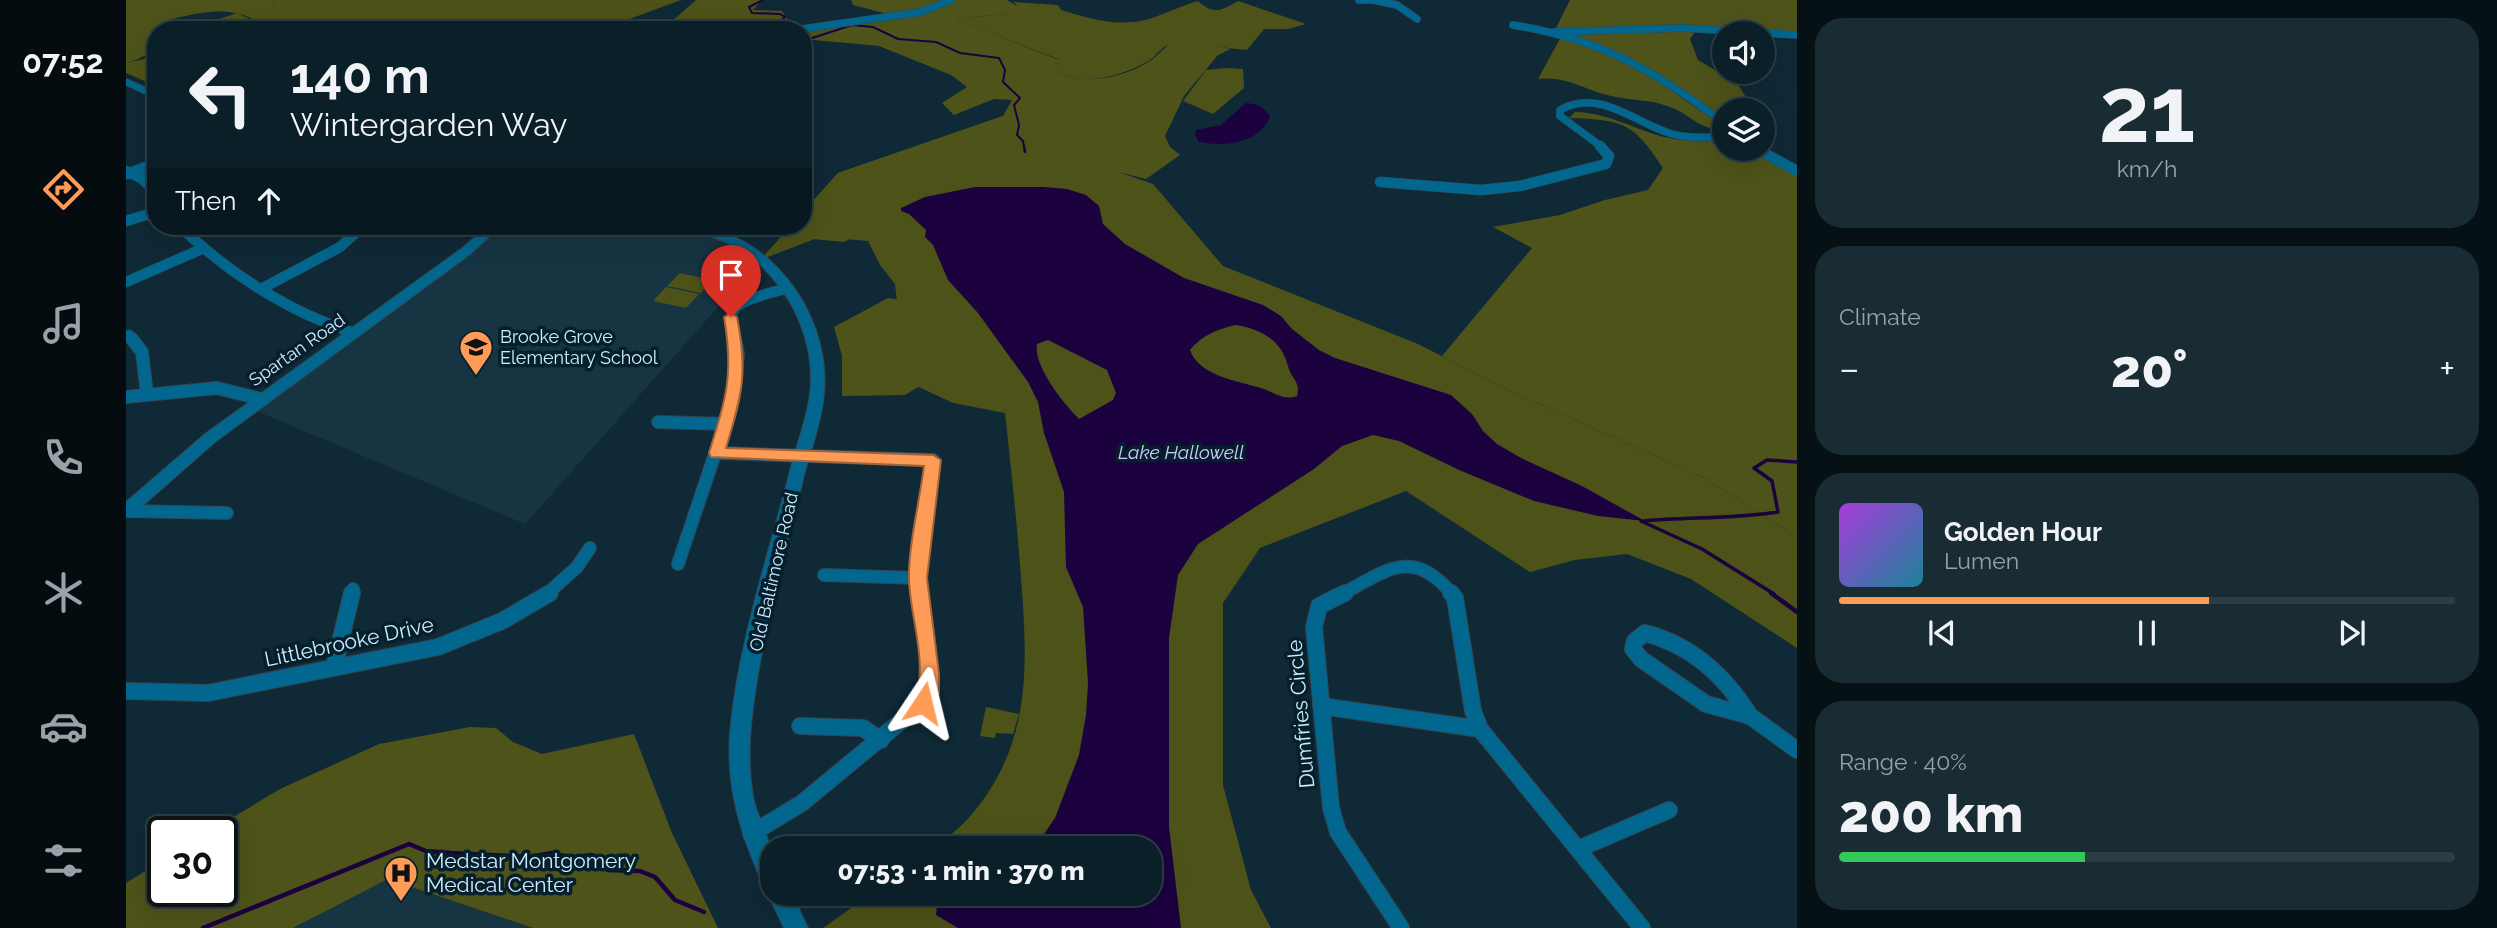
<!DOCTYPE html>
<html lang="en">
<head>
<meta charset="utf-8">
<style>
	:root { --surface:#0b1f28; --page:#192c34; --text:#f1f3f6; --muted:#9aa2a8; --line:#2b3d45; --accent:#fe9c57 }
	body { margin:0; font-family:Raleway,sans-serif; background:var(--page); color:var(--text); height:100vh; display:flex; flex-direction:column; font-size:26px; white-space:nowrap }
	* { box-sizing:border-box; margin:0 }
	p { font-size:23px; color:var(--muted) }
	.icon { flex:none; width:38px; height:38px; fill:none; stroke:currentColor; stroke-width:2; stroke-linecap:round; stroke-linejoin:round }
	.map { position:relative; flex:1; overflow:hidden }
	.panel { display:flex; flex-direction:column; gap:18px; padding:18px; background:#061116; width:700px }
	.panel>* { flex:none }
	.top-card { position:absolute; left:21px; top:21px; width:665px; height:214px; border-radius:28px; box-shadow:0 7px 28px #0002,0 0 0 2px var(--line); background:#0b1f28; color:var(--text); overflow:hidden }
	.tools { position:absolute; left:1586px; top:21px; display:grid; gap:14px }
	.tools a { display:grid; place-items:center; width:63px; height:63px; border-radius:50%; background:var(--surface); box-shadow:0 7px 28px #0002,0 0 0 2px var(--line); font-size:35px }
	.speed { position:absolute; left:21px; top:816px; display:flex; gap:14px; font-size:35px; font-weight:700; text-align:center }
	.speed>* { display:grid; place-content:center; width:91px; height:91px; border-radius:50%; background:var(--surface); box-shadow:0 7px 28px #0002,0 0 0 2px var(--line); line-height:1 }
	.speed .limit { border:4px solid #111; border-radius:10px; background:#fff; color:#111 }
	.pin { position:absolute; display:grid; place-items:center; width:60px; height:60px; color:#fff; margin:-72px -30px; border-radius:50% 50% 50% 0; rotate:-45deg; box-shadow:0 0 7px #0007 }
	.pin .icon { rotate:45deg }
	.me { position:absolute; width:77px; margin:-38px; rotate:10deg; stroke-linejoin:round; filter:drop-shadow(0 0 5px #0008) }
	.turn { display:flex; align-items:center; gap:24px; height:147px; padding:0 28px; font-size:32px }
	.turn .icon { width:91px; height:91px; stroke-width:2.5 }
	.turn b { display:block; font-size:49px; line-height:60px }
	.then { display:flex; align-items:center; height:66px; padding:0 28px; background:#0003; gap:14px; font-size:26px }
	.big { font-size:52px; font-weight:800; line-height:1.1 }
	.panel .card { flex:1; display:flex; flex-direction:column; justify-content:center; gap:10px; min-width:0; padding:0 24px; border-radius:28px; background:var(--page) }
	.panel .dial { align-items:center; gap:0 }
	.dial b { font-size:91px; line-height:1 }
	.song { display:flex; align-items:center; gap:21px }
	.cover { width:84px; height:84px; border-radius:10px; background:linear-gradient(135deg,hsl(280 70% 55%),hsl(190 70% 35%)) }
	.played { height:7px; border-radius:4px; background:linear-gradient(90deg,var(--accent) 60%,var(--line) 60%) }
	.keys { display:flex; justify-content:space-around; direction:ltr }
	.heat { display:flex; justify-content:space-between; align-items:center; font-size:38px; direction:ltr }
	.charge { height:10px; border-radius:5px; background:linear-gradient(90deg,#34c759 40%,var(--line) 0) }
	.trip { position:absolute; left:634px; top:836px; width:402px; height:70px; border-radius:28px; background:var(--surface); box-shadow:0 7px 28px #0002,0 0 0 2px var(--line); font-weight:800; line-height:70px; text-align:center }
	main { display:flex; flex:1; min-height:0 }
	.tabs { display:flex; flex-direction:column; width:126px; justify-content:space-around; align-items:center; background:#040c10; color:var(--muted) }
	.tabs .icon { width:49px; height:49px }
	.tabs .selected { color:var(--accent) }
	.tabs b { font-size:32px; color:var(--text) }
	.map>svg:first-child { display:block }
</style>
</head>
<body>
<main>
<nav class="tabs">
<b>07:52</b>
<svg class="icon selected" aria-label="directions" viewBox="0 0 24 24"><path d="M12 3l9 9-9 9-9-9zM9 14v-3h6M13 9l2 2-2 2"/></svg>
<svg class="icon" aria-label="music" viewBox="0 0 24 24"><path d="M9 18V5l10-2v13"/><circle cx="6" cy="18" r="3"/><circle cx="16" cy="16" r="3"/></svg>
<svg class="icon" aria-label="phone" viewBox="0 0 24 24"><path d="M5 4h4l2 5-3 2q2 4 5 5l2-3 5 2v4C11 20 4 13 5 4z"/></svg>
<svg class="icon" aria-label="climate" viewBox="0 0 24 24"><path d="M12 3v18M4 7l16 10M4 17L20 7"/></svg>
<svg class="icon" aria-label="car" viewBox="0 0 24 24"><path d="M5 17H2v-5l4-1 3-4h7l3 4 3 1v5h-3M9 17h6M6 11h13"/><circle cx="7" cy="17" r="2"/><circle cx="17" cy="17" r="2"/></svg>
<svg class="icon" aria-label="filters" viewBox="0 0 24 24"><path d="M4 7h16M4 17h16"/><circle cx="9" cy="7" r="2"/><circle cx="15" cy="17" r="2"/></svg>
</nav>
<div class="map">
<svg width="1671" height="928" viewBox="0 0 1671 928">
	<rect width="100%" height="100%" fill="#0f2936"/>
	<!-- built -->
	<g fill="#173443">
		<polygon points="371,226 537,226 596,237 634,260 399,524 123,408 350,246"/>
		<polygon points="262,879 407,928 167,928"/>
	</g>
	<!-- green -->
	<g fill="#4d5218">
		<polygon points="145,0 555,0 474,30 162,30 172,26 150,12"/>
		<path d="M1072,1C1088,15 1095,11 1112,1L1180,24L1162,29H1138L1121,50C1093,49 1073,39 1045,44C1036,46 1031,55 1024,60C999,75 956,88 930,71L932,59L829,19L878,14L891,5L887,2L932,5L935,10C961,18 991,27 1019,20C1037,15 1054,6 1072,1Z"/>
		<polygon points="111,13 146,30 61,30"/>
		<polygon points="30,42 30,86 0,73 0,63 18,59"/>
		<polygon points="1100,68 1117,69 1118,88 1087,114 1057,101 1080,70"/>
		<path d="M877,116L995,173L1027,184L1097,266L1292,344L1383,390L1579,478L1671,537V648L1565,579L1501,554L1449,560L1404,572L1280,491L1134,548L1097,603V785L1125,890L1145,928H697L745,894H1024V849H807C818,840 830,831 840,821C906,748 902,669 895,578C891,523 885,468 879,413L827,403L780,381L769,284L754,265L742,241L694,237L634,260L665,226H677V212L712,173Z"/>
		<polygon points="554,273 587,280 575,293 541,286"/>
		<polygon points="540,287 573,294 560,308 527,301"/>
		<polygon points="860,707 893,714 887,734 870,733 869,738 854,736"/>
	</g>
	<!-- forest -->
	<g fill="#4e531a">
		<path d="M0,0H145L150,12L173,26C142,37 136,18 109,13C87,9 68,14 47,19L39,30H30C30,51 19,58 0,63Z"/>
		<polygon points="570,0 636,0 627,10 656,11 668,30 536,30"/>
		<path d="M725,0H881L891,6L878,14L830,19L933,60L930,71C955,88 1005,76 1028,58C1037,50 1043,43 1053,38L1105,49L1092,55L1058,96L1039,136L1044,147L1054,155L1020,179L912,152L900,138L885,153C827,154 759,149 713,190L714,202L748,225L718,242L676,238L649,251L647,246L665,226H677V212L712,173L877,116L886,100L868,99L828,115L816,103L841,87L825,75L753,46L677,39V30L765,15L727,5Z"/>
		<polygon points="1444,0 1671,0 1671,35 1572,27 1564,39 1572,60 1611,83 1628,110 1598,110 1598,120 1483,49 1429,30"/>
		<path d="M1436,35L1508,65L1598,127V130C1569,128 1568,116 1544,107C1524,99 1506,101 1485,96C1457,90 1443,76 1412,79Z"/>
		<path d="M1449,112C1479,113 1500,125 1528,134C1551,142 1574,141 1598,141V149H1622L1671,175V537L1579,478L1383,390L1316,356L1406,248L1367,227L1434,215L1479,200L1522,190L1537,168C1507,122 1497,120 1443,118Z"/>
		<polygon points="762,298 802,305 844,356 779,395 716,396 716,356 708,327"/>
		<polygon points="344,727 370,728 387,742 416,754 508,734 546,833 592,928 407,928 262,879 167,928 0,928 0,883 37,860 37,891 96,891 96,831 84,831 154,789 253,744"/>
	</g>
	<!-- water -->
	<g fill="#1b023f" fill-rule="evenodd">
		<path d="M1120,103C1131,104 1138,106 1144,117C1132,144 1099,147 1073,142L1069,135L1070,130L1095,125Z"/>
		<path d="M849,187H918L941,189L960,195L973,206L977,224L999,244L1058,278L1137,305L1155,316L1166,329L1193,350L1209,358L1325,395L1346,414L1357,431L1371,444L1395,458L1456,486L1519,521L1472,516L1408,501L1333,470L1273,441L1247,435L1216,446L1188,469L1072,544L1052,575L1043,638V827L1055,928H832L810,915L812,894H1024V849H908L929,818L953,755L960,715L962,683L957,607L940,567L938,492L918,433L912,402L902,382L852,313L822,280L807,245L799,237L800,230L783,214L775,211V208L799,197ZM1110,325C1137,330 1155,340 1162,366C1165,379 1175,381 1171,396C1157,401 1148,392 1135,388C1112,381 1073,376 1064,350C1076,335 1092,329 1110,325ZM922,340L981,370L990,393L987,400L953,419C938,404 907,366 911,344Z"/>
	</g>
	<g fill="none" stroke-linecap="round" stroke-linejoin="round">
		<!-- stream-far3 -->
		<g stroke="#1b023f" stroke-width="2">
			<polyline points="637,0 623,7 626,13 654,14 659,17 650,25 650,30"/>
			<polyline points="677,41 726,25 747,27 772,39 810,42 834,53 873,58 879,70 877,82 894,98 888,105 893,125 891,135 897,141 898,147"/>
		</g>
		<!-- stream-far2 -->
		<polyline stroke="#1b023f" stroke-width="2.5" points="898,146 899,152"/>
		<!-- stream-far1 -->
		<g stroke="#1b023f" stroke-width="3.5">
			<polyline points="1515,521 1576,549 1648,594"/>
			<path d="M1518,521C1563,517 1607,519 1652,512L1646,481L1628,468L1641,460L1671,462"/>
		</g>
		<!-- stream -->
		<g stroke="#1b023f" stroke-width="4.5">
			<polyline points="1645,593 1671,612"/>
			<polyline points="771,895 775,894"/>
			<polyline points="77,928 283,844 300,851 325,853 403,857 426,853 445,858 465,855 475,858 482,870 514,871 529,877 549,900 578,912"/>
		</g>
		<defs>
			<g id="street-far3">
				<polyline points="1233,0 1247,0"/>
				<polyline points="1247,0 1271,5 1291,19"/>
				<path d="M1387,25C1474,39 1528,70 1598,123"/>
				<polyline points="669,30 795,12 825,0"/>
				<polyline points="1428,32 1558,28 1671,35"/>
				<path d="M1476,147L1434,116V110C1473,88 1508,122 1543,133C1561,139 1580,137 1598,137"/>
			</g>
			<g id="street-far2">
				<polyline points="1631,149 1671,171"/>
				<polyline points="0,171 15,178 30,192"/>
				<polyline points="1,174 30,163"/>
				<polyline points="1254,182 1355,190 1394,186 1480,164 1483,156 1474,146"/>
				<polyline points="0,221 30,212"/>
				<path d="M54,226C100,272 166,314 229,333"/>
				<polyline points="0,282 78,248"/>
				<polyline points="135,289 214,247 237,226"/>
				<polyline points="3,335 7,340"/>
				<path d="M609,340C608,333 605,325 605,318C606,299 647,293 662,288"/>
			</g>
			<g id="street-far1">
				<polyline points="6,339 16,352 21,394"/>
				<polyline points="0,397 91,388 135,399"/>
				<polyline points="532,422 600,424"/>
				<polyline points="591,453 807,460 792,578 794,594"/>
				<polyline points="0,511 101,513"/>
				<polyline points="552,564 607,400 612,354 609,339"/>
				<polyline points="698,575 792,578"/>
				<polyline points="226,594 227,589"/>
				<polyline points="421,594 451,567 464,548"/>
				<path d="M1216,594C1260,571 1286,546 1326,594"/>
			</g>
			<g id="street">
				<polyline points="1219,593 1193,606 1188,627 1205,808 1212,832 1275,928"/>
				<polyline points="1325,593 1329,598 1347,711 1354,729 1516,928"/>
				<path d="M1519,633C1566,645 1599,676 1624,716L1580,704L1515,659L1507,649L1509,641Z"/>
				<polyline points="208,667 226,593"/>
				<polyline points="0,691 82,693 312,647 376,621 424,593"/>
				<polyline points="1195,706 1354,729"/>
				<polyline points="1624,716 1671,750"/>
				<polyline points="674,726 737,728 755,740"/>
				<path d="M625,834L676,803L797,703C811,679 797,621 794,593"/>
				<polyline points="1452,849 1543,810"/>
			</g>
			<g id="secondary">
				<polygon points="0,79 30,92 30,99 0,85"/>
				<polygon points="362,226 375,226 343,255 89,442 6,515 0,517 0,502 79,434 335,249"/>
				<path d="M531,226C554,225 577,225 599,233C661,256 704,327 698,393C696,420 685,449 678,475C660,552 637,629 627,707C623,737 622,768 627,797C631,816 641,833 646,852C649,865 646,881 646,894H666L682,928H658L642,894L645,889L638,886C615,836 600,789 604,733C612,644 642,557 664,471C670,446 681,419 684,394C692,329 650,259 589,238C573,232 554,231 537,230Z"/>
			</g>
		</defs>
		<!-- street-far3 casing -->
		<use href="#street-far3" stroke="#314653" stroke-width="8"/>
		<!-- street-far2 casing -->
		<use href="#street-far2" stroke="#314653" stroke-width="11"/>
		<!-- street-far1 casing -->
		<use href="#street-far1" stroke="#314653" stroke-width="14"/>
		<!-- street casing -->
		<use href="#street" stroke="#314653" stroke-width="18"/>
		<!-- secondary casing -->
		<use href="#secondary" stroke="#314653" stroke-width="2"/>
		<!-- street-far3 -->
		<use href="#street-far3" stroke="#02678e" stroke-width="7"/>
		<!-- street-far2 -->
		<use href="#street-far2" stroke="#02678e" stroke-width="10"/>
		<!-- street-far1 -->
		<use href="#street-far1" stroke="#02678e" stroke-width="12"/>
		<!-- street -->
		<use href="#street" stroke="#02678e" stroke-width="16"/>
		<!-- secondary -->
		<use href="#secondary" fill="#02678e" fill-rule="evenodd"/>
	</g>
	<!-- route -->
	<path fill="#fe9c57" stroke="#a56539" stroke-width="2" d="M605,313L611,317C622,373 616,395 600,448L807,455L815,460L801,578L813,674V693L804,709L797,712L790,709L787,703C804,666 784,619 783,579C782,548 794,499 798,466L585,457L583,453C600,398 608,375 598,317Z"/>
	<!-- icons -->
	<defs>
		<symbol id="school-pin" viewBox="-11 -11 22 30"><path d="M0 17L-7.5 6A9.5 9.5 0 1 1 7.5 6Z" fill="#fe9c57" stroke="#051f2c"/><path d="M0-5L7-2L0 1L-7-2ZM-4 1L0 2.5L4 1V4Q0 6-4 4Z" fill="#111"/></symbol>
		<symbol id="hospital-pin" viewBox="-11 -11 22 30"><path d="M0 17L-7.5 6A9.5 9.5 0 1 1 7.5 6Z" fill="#fe9c57" stroke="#051f2c"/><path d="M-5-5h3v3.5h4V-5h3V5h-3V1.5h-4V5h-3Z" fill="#111"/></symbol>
	</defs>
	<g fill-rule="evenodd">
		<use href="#school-pin" x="331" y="328" width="38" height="52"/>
		<use href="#hospital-pin" x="256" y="854" width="38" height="52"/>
	</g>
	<g text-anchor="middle" stroke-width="7" stroke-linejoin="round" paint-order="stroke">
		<!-- poi labels -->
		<g font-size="18" fill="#cdecfe" stroke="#051f2c" text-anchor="start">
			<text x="374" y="343">Brooke Grove<tspan x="374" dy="21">Elementary School</tspan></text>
		</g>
		<!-- street labels -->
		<g font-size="18" fill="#cdecfe" stroke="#051f2c">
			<text transform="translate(171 350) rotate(-35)" y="6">Spartan Road</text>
			<text transform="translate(648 572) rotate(-77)" y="6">Old Baltimore Road</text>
		</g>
		<!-- water labels -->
		<g font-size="19" font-style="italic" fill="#d2c9f7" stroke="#051f2c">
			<text x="1055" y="459">Lake Hallowell</text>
		</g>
		<!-- near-street labels -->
		<g font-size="21" fill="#cdecfe" stroke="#051f2c">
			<text transform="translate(223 642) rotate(-12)" y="7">Littlebrooke Drive</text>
			<text transform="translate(1175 714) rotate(-95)" y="7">Dumfries Circle</text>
		</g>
		<!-- near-poi labels -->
		<g font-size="21" fill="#cdecfe" stroke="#051f2c" text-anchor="start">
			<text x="300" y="868">Medstar Montgomery<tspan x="300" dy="24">Medical Center</tspan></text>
		</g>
	</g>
</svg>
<div class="tools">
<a><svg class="icon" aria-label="sound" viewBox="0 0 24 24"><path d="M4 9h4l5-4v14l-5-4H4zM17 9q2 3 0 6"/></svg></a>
<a><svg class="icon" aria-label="layers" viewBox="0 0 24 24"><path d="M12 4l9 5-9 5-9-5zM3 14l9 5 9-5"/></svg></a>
</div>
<div class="speed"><div class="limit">30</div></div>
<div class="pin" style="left:605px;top:317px;background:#d93025"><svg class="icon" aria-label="arrive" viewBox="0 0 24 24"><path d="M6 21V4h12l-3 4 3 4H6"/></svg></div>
<svg class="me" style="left:797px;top:703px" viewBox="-20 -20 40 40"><path d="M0-17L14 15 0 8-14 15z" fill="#fe9c57" stroke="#fff" stroke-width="4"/></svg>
<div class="trip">07:53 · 1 min · 370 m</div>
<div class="top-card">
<div class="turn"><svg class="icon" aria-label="left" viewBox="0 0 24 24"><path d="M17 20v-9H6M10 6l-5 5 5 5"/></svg><div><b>140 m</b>Wintergarden Way</div></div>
<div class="then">Then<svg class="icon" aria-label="ahead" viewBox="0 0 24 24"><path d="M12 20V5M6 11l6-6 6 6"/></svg></div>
</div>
</div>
<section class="panel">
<div class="card dial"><b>21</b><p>km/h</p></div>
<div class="card"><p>Climate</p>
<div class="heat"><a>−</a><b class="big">20°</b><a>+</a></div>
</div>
<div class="card">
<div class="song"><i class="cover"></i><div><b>Golden Hour</b><p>Lumen</p></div></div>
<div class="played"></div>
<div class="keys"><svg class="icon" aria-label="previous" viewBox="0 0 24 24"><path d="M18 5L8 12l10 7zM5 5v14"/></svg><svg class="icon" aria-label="pause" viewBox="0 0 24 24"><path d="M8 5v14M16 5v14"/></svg><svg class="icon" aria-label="next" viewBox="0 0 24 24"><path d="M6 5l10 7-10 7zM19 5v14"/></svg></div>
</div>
<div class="card"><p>Range · 40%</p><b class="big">200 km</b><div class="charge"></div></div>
</section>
</main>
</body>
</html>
